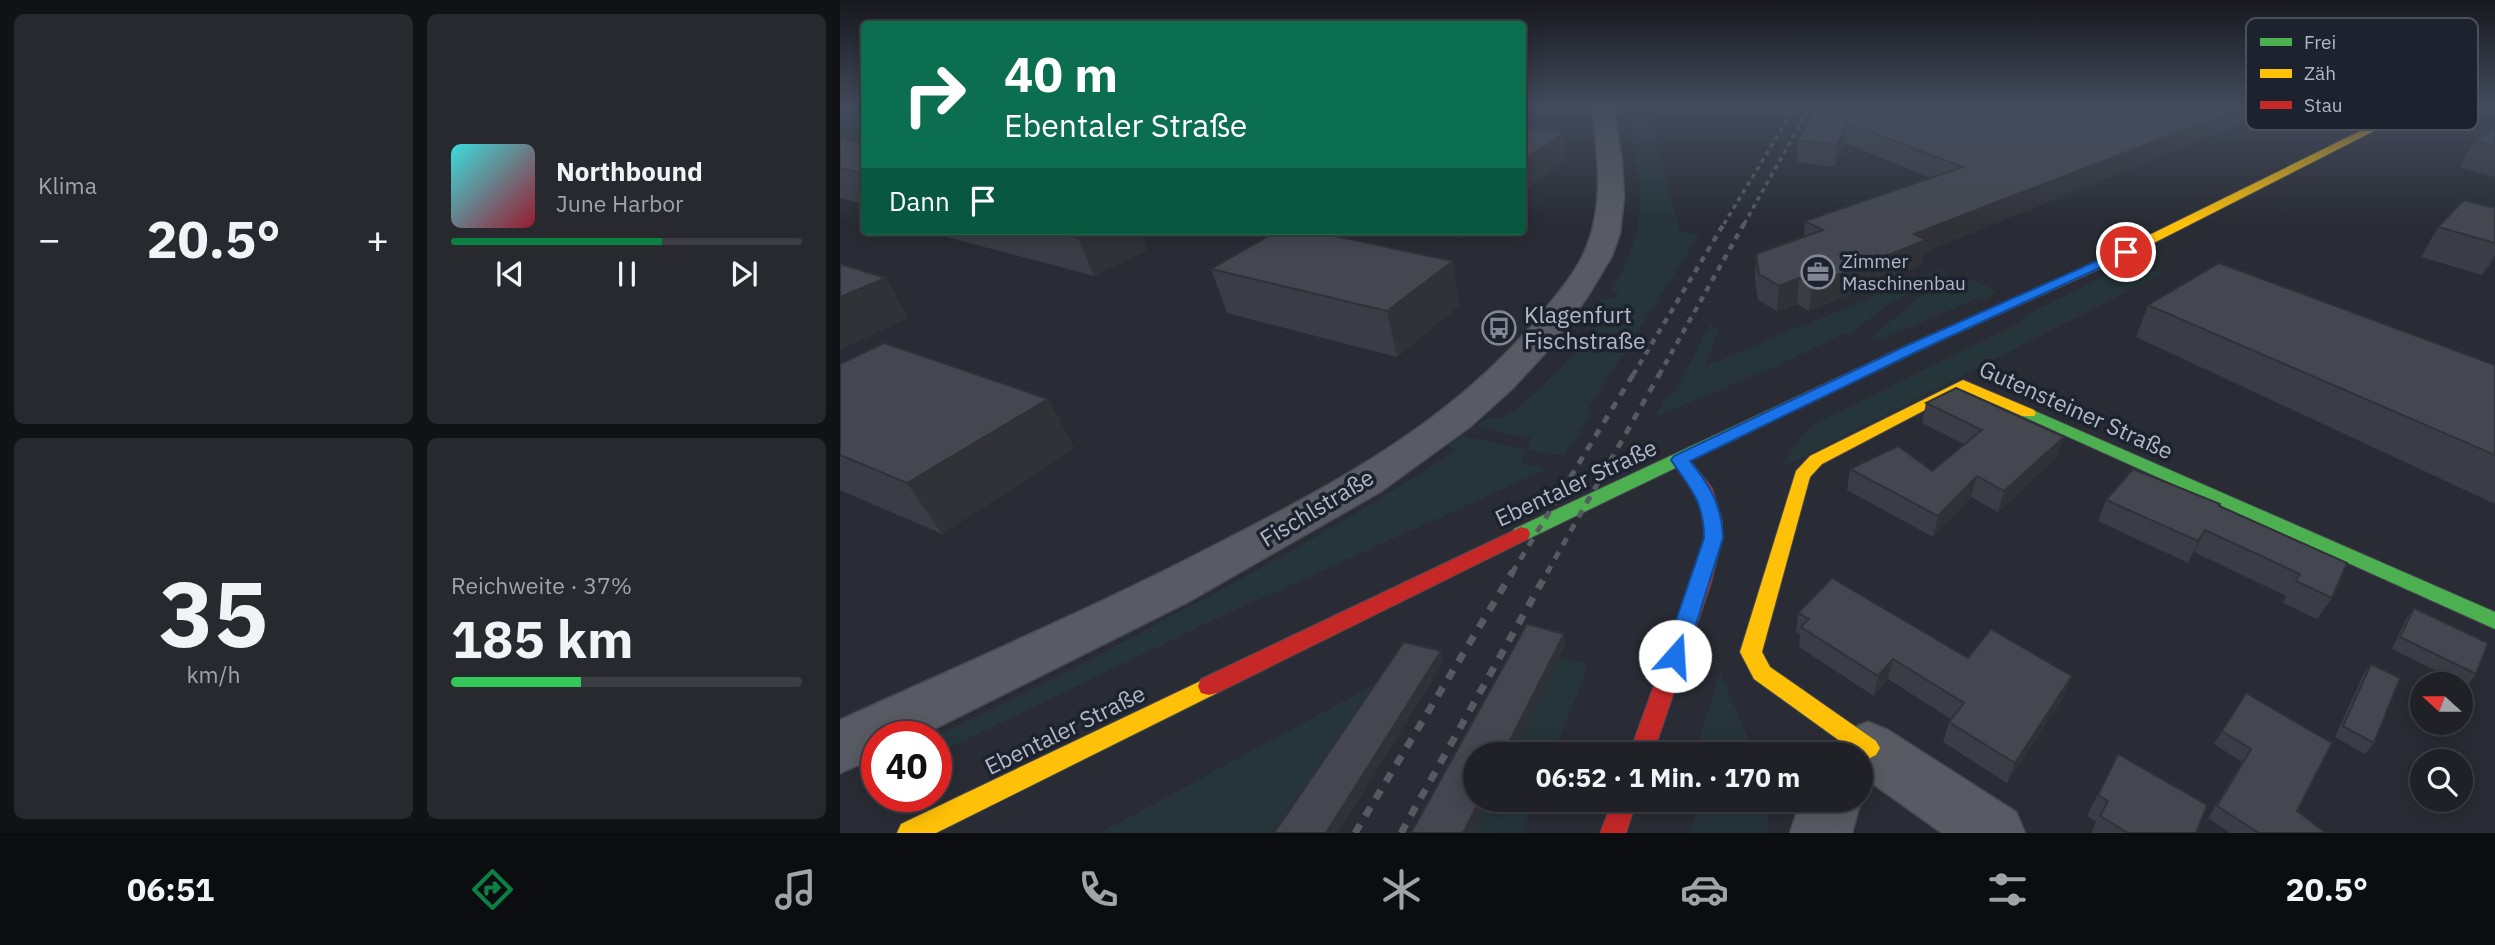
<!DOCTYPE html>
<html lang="de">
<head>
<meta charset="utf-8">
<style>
	:root { --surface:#1f2127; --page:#27292f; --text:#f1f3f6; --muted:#a1a3a7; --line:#3c3e44; --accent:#0b8043 }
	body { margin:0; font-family:"IBM Plex Sans",sans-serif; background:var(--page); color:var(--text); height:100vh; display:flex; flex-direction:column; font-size:26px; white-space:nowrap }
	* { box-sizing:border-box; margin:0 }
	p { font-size:23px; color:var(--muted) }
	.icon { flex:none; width:38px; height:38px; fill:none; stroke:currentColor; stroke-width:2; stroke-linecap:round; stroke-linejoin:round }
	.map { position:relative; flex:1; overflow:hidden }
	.panel { display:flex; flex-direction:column; gap:14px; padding:14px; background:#111215; width:840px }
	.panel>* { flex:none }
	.banner { position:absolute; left:21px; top:21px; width:665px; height:214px; border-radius:7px; box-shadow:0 4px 18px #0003,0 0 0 2px var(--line); background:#0b6e4f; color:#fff; overflow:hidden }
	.needle { width:46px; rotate:291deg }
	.controls { position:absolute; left:1570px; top:672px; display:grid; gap:14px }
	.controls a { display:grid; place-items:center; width:63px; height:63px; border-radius:50%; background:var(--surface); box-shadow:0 4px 18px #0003,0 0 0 2px var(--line); font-size:35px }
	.speed { position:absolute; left:21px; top:721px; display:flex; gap:14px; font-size:35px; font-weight:700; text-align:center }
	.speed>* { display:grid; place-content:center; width:91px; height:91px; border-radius:50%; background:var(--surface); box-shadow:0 4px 18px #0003,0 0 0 2px var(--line); line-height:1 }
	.speed .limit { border:10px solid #d22; background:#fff; color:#111 }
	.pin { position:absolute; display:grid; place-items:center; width:60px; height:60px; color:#fff; margin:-30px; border:4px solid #fff; border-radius:50%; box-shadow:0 2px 7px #0007 }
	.me { position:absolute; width:77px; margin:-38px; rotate:19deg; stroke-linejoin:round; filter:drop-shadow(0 0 5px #0008) }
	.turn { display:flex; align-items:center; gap:24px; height:147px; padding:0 28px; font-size:32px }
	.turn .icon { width:91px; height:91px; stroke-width:2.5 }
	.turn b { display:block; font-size:49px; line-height:60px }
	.then { display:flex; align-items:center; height:66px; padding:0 28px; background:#0003; gap:14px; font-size:26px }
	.big { font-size:52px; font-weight:700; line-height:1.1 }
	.panel .widget { flex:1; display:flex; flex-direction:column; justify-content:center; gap:10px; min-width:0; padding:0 24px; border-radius:10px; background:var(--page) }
	.panel .dial { align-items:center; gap:0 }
	.dial b { font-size:91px; line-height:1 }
	.song { display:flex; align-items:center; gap:21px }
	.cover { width:84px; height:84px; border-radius:10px; background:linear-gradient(135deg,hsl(180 70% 55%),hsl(350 70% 35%)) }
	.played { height:7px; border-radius:4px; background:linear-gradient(90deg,var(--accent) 60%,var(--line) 60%) }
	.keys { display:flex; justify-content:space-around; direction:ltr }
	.heat { display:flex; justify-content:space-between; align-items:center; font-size:38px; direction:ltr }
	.charge { height:10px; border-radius:5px; background:linear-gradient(90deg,#34c759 37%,var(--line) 0) }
	.panel .tiles { flex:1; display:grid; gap:14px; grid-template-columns:repeat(2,1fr) }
	.trip { position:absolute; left:623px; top:742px; width:410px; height:70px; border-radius:35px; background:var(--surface); box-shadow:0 4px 18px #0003,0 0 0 2px var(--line); font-weight:700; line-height:70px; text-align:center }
	.menu { display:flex; height:112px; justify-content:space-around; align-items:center; background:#0c0d10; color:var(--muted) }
	.menu .icon { width:49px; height:49px }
	.menu .current { color:var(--accent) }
	.menu b { font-size:32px; color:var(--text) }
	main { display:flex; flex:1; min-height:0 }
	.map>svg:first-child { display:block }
</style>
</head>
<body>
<main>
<section class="panel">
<div class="tiles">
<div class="widget"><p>Klima</p>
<div class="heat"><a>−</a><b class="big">20.5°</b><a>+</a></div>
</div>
<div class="widget">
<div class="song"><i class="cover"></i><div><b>Northbound</b><p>June Harbor</p></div></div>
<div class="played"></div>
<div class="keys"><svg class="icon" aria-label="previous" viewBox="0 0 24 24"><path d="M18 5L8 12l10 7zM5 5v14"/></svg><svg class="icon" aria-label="pause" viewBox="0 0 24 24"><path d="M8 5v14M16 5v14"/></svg><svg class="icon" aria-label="next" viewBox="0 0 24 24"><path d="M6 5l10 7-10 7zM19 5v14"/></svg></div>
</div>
<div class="widget dial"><b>35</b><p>km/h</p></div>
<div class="widget"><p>Reichweite · 37%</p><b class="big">185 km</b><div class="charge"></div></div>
</div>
</section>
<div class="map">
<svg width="1655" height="833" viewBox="0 0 1655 833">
	<rect width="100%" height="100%" fill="#292c34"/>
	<!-- green -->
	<g fill="#26353a">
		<polygon points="0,107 24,107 24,141 0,146"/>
		<path d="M810,115L840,231L859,235L748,409L750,416L724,456L687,450L681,463L707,469L378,618L96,754V737H93C272,650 449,559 615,451L609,445L623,436L687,450L691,437L664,434L638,425L649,417L664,418C706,387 737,353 768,312L760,306L763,300L778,297L780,295L771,290C808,234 805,179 787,116Z"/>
		<polygon points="1290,268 1310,269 1322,274 957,460 944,464 960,437 976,423 1184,320 1181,318 1272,272"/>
		<polygon points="1097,270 1108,272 1047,305 1009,335 1005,333 930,369 815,417 824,400 833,395 870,325 879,328 865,366"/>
		<polygon points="1123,276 1149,287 1155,293 1144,300 1139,298 1037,341 1031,338 1079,297"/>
		<polygon points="719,656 744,664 747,669 713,754 670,754"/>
		<polygon points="880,673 915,754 854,754"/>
		<polygon points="552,675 448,833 260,833"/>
		<polygon points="647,800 695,800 682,833 630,833"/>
		<polygon points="859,800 928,800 928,833 850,833"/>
	</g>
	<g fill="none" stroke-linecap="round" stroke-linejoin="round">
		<defs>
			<g id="street">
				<path d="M752,107H773L782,161L784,197L780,233L772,256L748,296L710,348L672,389L631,426L540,492L348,602L78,737H37V757L0,773V720C125,663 251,609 373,546C495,484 619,418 705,309C719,292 735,273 744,253C765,207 758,156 752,107Z"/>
				<polygon points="1028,722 1048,730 1176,812 1185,833 1102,833 1029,781 1020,784 1020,754 993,754 1008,730"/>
				<polygon points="1020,798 1021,800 1012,833 950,833 961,800"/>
			</g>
			<g id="fast">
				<polygon points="1224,276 1228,277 1228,283 1078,351 688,539 674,539 672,534 674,529 1068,345"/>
				<polygon points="1188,408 1655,612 1655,629 1182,416 1180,413"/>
			</g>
			<g id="slow">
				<polygon points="1569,107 1581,107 1290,255 1228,283 1224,284 1218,280"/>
				<polygon points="1123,380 1194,410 1196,413 1194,416 1182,416 1123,390 982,464 970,477 922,652 930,667 1036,741 1040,748 1036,755 1028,759 1018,754 914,679 900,652 956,471 970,456"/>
				<polygon points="369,677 377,679 380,686 377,693 96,833 57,833 61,824"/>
			</g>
			<g id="jam">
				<polygon points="840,455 846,456 872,488 882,521 882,538 871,583 813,754 789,754 851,583 864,538 864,521 855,489 832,460"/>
				<polygon points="681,527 688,529 690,534 688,539 377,693 369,695 361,693 358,686 361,679"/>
				<polygon points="773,800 797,800 786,833 760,833"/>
			</g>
		</defs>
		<!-- street casing -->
		<use href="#street" stroke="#474951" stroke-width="3"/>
		<!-- fast casing -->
		<use href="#fast" stroke="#474951" stroke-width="2"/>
		<!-- slow casing -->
		<use href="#slow" stroke="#474951" stroke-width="2"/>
		<!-- jam casing -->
		<use href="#jam" stroke="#474951" stroke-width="2"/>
		<!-- street -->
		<use href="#street" fill="#585b63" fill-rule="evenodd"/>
		<!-- fast -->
		<use href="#fast" fill="#4caf50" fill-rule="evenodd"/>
		<!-- slow -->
		<use href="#slow" fill="#ffc107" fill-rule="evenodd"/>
		<!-- jam -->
		<use href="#jam" fill="#c62828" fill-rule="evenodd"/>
		<!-- rail-far3 -->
		<g stroke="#575a60" stroke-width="3.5" stroke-dasharray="4.5 4.5" stroke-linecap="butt">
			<polyline points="884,224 955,107"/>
			<polyline points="904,224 970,107"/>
		</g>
		<!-- rail-far2 -->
		<g stroke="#575a60" stroke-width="4.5" stroke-dasharray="6 6" stroke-linecap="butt">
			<polyline points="793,375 885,222"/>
			<polyline points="819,375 905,222"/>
		</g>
		<!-- rail-far1 -->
		<g stroke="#575a60" stroke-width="5" stroke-dasharray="8 8" stroke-linecap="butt">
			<polyline points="672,573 794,373"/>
			<polyline points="707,573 820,373"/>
		</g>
		<!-- rail -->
		<g stroke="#575a60" stroke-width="7" stroke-dasharray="10 10" stroke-linecap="butt">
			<polyline points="515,833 673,571"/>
			<polyline points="561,833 708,571"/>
		</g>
	</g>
	<!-- wall -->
	<g fill="#3a3d45">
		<polygon points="977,107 1402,124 1084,252 1082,264 969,311 957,304 937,311 918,300 915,279 916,254 964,237 965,221 1091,178 1005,143 995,167 956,162 958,141"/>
		<polygon points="1655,129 1655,177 1620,167 1634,141"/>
		<polygon points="0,138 24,143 24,204 0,198"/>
		<polygon points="1655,208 1655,259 1642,275 1581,257 1598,227"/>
		<polygon points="84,231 299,231 307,250 254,276"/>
		<polygon points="586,231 629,231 620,238"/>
		<polygon points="371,269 620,305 557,357 387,313"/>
		<polygon points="1308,305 1655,365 1655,504 1296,337"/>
		<polygon points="0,364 208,399 234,448 102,534 0,490"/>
		<polygon points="1086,403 1217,457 1158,512 1131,497 1093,537 1007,490 1010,469 1092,471 1124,444 1082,423"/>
		<polygon points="1266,500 1379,506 1492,598 1477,619 1443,603 1446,596 1354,552 1348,563 1258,521"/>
		<polygon points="1574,608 1636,674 1627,686 1552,649 1566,619"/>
		<polygon points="958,613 1128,658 1224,696 1167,783 1103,742 1109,722 1111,719 1048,679 1034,696 959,647 960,635 956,632"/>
		<polygon points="1531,664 1534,743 1525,754 1495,737 1523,675"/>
		<polygon points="1406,693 1457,811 1486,833 1390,833 1368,818 1402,762 1374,744"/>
		<polygon points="1278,754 1356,833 1251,833 1256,822 1247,816"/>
	</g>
	<!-- shaded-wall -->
	<g fill="#303238">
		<polygon points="1403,107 1409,107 1402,124 1084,252 1082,264 969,311 972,285 1074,234"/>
		<polygon points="1007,123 1005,143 995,167 997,145"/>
		<polygon points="724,133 726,161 682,192 682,161"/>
		<polygon points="253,231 299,231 307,250 254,276 238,238"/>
		<polygon points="619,231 629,231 620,238"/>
		<polygon points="1655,254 1655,259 1642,275"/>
		<polygon points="613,261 620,305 557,357 547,311"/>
		<polygon points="46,278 69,318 0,350 0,297"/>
		<polygon points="959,278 957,304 937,311 939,286"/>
		<polygon points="208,399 234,448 102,534 67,483"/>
		<polygon points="1224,437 1217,457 1158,512 1164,491"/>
		<polygon points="1137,476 1131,497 1093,537 1098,516"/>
		<polygon points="1365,530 1354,552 1348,563 1358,541"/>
		<polygon points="724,634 726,645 671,754 663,754"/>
		<polygon points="601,651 603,663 498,833 486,833"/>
		<polygon points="1053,659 1048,679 1034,696 1038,676"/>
		<polygon points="1232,676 1224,696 1167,783 1175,763"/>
		<polygon points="640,800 648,800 632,833 623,833"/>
	</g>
	<!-- building -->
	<g fill="#444750" stroke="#303238" stroke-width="2">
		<polygon points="977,107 1403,107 1074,234 1086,240 972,285 959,278 939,286 919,274 916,254 983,230 965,221 1123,167 1007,123 997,145 958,141"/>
		<polygon points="682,127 724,133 682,161"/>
		<polygon points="1655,129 1655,146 1634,141"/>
		<polygon points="0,138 24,143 24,174 0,168"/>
		<polygon points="1624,200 1655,208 1655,243 1598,227"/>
		<polygon points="209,231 253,231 238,238"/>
		<polygon points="437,231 471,231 613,261 547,311 371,269"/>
		<polygon points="1379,263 1655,365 1655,455 1308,305"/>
		<polygon points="0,264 46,278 0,297"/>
		<polygon points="44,343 208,399 67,483 0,455 0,364"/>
		<polygon points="1116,388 1224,437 1164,491 1137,476 1098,516 1010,469 1058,446 1092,471 1142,430 1086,403"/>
		<polygon points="1293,469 1380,504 1379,506 1507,563 1492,598 1456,581 1460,574 1365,530 1358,541 1266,500"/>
		<polygon points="992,578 1128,658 1151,629 1232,676 1175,763 1109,722 1124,703 1053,659 1038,676 961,627 969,619 958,613"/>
		<polygon points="1574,608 1648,643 1636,674 1560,637"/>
		<polygon points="687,624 724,634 663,754 635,754 635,800 640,800 623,833 571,833"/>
		<polygon points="564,642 601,651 486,833 434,833"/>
		<polygon points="1531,664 1560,678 1534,743 1503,726"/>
		<polygon points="1406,693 1492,743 1457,811 1486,833 1419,833 1377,806 1411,749 1382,731"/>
		<polygon points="1278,754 1367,805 1356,833 1288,833 1260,816 1268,801 1258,795"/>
	</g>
	<!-- sky -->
	<linearGradient id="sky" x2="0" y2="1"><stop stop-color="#17181d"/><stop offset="0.48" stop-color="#434b5c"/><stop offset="1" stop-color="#434b5c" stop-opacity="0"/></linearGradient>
	<rect width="1655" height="224" fill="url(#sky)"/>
	<!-- route -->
	<path fill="#1a73e8" stroke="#114b97" stroke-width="2" d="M1286,248L1290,249V254L1078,351L850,461C870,485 882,506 883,538L846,656L843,662L835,665L827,662L824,656L864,538C864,501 850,488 831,460L834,456L1068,345Z"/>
	<!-- icons -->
	<defs>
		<symbol id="office-ring" viewBox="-11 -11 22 22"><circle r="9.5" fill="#1d222f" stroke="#838793" stroke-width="1.5"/><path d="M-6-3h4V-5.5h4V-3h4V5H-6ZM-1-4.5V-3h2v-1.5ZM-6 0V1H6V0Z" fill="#838793"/></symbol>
		<symbol id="bus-ring" viewBox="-11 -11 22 22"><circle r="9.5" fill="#1d222f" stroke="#838793" stroke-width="1.5"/><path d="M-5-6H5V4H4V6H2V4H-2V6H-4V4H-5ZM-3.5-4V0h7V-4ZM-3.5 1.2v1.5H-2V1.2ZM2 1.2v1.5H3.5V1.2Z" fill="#838793"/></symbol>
	</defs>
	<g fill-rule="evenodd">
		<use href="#office-ring" x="959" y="253" width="38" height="38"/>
		<use href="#bus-ring" x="640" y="309" width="38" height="38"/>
	</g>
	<g text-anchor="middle" stroke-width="7" stroke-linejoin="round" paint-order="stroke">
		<!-- far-poi labels -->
		<g font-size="19" fill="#b3b8c6" stroke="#1d222f" text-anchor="start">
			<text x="1002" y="268">Zimmer<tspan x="1002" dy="22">Maschinenbau</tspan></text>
		</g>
		<!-- poi labels -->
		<g font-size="23" fill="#b3b8c6" stroke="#1d222f" text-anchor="start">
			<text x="684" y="323">Klagenfurt<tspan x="684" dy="26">Fischstraße</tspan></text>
		</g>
		<!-- street labels -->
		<g font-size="23" fill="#b3b8c6" stroke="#1d222f">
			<text transform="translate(1236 410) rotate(24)" y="8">Gutensteiner Straße</text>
			<text transform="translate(736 483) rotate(-25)" y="8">Ebentaler Straße</text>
			<text transform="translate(477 508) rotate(-31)" y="8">Fischlstraße</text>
			<text transform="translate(225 730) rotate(-26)" y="8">Ebentaler Straße</text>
		</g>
	</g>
	<!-- legend -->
	<rect x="1406" y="18" width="232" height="112" rx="10" fill="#1d222f" stroke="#4a4f5c" stroke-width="2"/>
	<rect x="1420" y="38" width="32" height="8" fill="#4caf50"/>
	<rect x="1420" y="69" width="32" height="9" fill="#ffc107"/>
	<rect x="1420" y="101" width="32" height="8" fill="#c62828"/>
	<g font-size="19" fill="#b3b8c6">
		<text x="1464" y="49">Frei</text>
		<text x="1464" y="80">Zäh</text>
		<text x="1464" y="112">Stau</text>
	</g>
</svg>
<div class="controls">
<a><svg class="needle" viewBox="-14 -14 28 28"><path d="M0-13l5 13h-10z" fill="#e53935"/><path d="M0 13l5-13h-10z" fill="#a1a3a7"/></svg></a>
<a><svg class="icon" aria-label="search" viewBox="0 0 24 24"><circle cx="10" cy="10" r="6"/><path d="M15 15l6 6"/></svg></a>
</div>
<div class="speed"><div class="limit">40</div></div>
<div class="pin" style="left:1286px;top:252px;background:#d93025"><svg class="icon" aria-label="arrive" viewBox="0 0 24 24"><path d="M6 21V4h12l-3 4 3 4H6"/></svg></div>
<svg class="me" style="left:835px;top:656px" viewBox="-20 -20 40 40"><circle r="19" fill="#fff"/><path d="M0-13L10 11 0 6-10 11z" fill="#1a73e8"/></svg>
<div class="trip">06:52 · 1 Min. · 170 m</div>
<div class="banner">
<div class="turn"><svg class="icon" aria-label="right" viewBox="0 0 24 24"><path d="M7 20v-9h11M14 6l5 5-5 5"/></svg><div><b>40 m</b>Ebentaler Straße</div></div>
<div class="then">Dann<svg class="icon" aria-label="arrive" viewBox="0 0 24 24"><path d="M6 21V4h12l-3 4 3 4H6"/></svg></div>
</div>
</div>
</main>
<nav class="menu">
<b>06:51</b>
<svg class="icon current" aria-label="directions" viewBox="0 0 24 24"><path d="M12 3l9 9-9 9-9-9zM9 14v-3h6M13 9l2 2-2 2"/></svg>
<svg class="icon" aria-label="music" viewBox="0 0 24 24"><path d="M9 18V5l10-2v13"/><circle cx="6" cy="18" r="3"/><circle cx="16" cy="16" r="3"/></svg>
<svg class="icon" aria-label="phone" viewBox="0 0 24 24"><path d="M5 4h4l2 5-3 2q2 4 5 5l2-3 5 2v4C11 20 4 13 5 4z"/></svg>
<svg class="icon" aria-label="climate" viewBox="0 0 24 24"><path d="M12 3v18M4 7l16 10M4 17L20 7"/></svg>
<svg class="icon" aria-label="car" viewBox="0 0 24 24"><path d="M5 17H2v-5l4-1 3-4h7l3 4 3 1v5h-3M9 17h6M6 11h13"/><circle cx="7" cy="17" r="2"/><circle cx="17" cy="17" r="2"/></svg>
<svg class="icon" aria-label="filters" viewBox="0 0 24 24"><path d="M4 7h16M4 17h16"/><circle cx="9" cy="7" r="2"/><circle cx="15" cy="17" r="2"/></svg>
<b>20.5°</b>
</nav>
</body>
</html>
